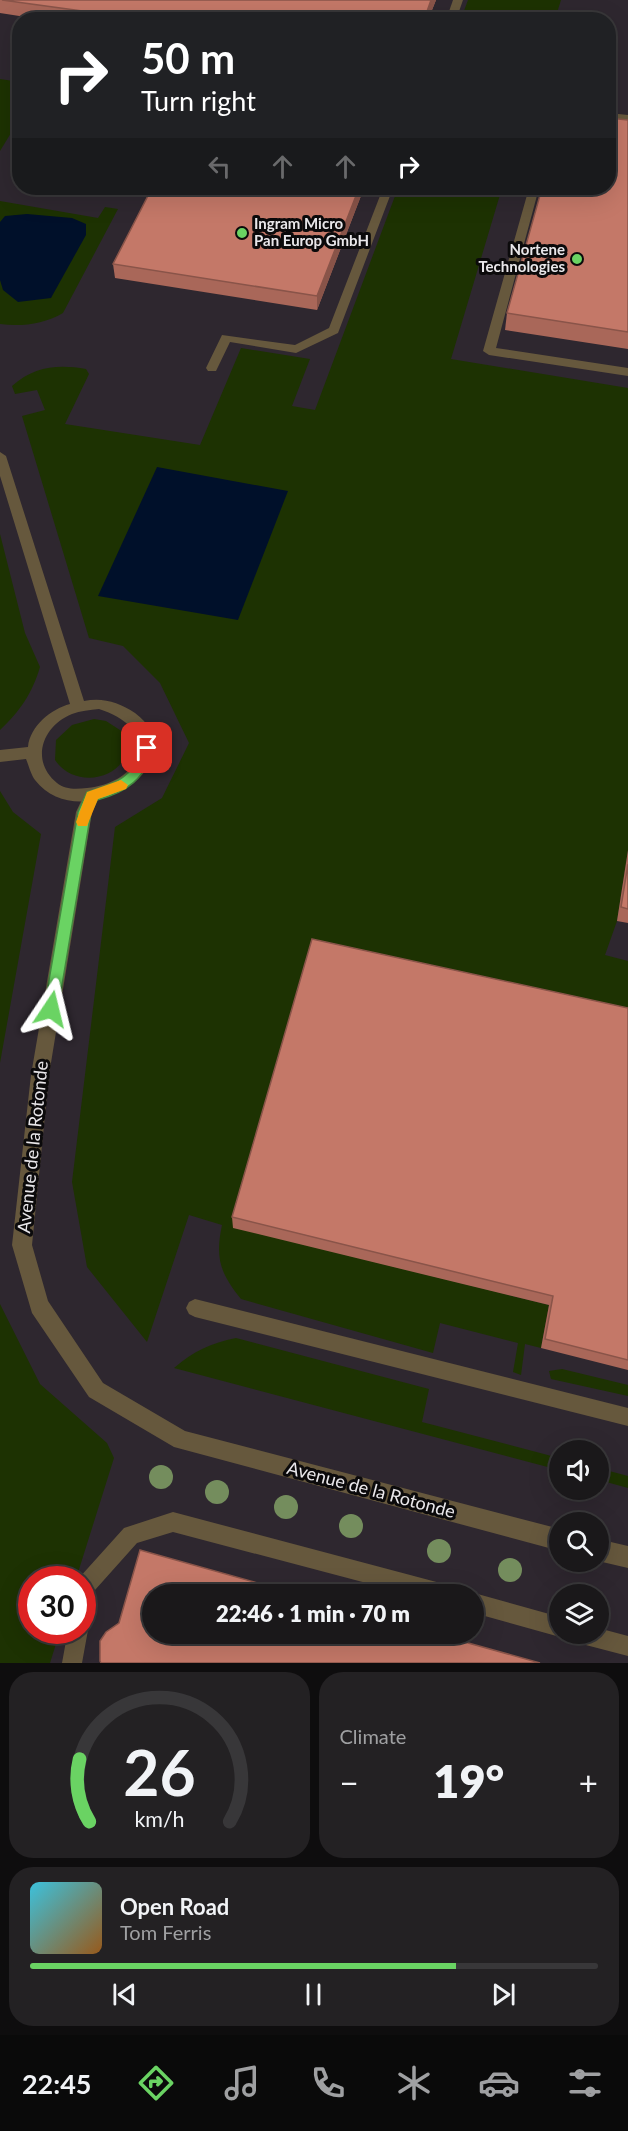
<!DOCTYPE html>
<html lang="en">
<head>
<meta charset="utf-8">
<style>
	:root { --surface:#1a181a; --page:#232123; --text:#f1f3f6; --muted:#9fa0a2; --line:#383739; --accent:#6ad363 }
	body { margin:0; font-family:Lato,sans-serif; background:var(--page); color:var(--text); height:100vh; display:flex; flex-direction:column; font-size:22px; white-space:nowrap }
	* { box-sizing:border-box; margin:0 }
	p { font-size:20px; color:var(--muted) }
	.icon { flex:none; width:33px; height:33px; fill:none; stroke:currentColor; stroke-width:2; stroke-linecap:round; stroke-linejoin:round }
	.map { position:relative; height:1663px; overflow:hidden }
	.side { display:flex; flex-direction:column; gap:9px; padding:9px; background:#0e0d0e; flex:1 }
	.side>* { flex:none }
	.hud { position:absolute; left:12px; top:12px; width:604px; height:183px; border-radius:24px; box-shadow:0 6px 24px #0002,0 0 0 2px var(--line); background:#202124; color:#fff; overflow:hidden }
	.fabs { position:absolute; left:549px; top:1440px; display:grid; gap:12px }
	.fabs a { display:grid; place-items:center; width:60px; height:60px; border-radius:50%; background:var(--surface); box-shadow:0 6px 24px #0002,0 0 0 2px var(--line); font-size:30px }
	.speed { position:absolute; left:18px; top:1566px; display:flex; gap:12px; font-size:30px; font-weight:700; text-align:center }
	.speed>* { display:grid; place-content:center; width:78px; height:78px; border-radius:50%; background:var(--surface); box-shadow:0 6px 24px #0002,0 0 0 2px var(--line); line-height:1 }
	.speed .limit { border:9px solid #d22; background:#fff; color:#111 }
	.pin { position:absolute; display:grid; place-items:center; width:51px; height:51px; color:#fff; margin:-26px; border-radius:12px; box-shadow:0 3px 9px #0006 }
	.me { position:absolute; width:66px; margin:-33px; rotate:10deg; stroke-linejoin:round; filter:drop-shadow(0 0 4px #0008) }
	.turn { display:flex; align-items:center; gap:21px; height:126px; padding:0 30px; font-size:27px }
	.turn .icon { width:78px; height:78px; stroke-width:2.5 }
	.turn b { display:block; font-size:42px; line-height:51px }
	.lanes { display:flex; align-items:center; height:57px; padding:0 30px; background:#0003; justify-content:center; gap:30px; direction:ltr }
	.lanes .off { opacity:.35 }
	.big { font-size:45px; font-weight:800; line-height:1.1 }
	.side .card { flex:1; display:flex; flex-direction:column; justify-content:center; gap:9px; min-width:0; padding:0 21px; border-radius:24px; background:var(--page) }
	.side .dial { align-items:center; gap:0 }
	.dial svg { height:156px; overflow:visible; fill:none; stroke:var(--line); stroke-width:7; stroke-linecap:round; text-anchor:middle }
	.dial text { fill:var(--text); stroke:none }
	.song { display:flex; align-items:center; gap:18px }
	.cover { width:72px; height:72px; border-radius:9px; background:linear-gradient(135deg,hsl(190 70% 55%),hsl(30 70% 35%)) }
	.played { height:6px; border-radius:3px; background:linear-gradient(90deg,var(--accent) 75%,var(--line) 75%) }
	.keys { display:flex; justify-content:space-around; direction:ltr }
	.heat { display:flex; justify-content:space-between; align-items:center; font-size:33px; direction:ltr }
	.side .tiles { flex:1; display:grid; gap:9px; grid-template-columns:1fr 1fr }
	.card:last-child { grid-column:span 2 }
	.trip { position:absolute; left:142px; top:1584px; width:342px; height:60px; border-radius:30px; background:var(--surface); box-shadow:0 6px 24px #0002,0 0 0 2px var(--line); font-weight:800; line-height:60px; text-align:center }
	.tab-bar { display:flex; height:96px; justify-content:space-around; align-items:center; background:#0a0a0a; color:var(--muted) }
	.tab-bar .icon { width:42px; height:42px }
	.tab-bar .on { color:var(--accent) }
	.tab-bar b { font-size:27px; color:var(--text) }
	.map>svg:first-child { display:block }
</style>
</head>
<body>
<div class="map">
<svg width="628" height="1663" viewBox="0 0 628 1663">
	<rect width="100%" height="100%" fill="#232023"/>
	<!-- built -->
	<path fill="#2e272f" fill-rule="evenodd" d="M0,0H628V1663H0ZM20,20H609V188H20ZM560,1450H598V1490H560ZM560,1522H598V1562H560ZM32,1580H82V1630H32ZM153,1594H474V1634H153ZM560,1594H598V1634H560Z"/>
	<!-- green -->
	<g fill="#1d3202">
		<polygon points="468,0 561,0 555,19 461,19"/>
		<polygon points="0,79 20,82 19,120 0,151"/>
		<path d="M398,188H502L451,359L628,388V850L617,921L605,955L628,961V1022L233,1227L549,1305L541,1348L525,1344L521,1375L513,1372L518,1343L440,1323L433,1353L241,1299C220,1273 215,1258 222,1225L189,1215L147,1342L87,1267L72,1182L115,827L162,798L189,743L160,683L123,646L89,638L22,416L45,410L37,390L15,394L12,386C34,366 59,364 86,369L89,374L65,424L200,445L241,348L310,359L292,406L315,410Z"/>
		<path d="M0,201L98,218L105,207L118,209L63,313C44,324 21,327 0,324Z"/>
		<path d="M0,534L25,633L40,667C32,694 20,711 0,730Z"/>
		<path d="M94,719L106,721L123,732C142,774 78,795 55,760L56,740L72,725Z"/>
		<polygon points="0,791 13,812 41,834 0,1063"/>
		<polygon points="0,1304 40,1384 107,1443 114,1458 76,1579 32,1580 32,1630 60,1631 50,1663 0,1663"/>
		<path d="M236,1338L429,1389L422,1422L559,1458V1470L174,1368C194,1351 211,1343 236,1338Z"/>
		<polygon points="562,1369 628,1385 628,1396 551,1379 549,1371"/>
		<polygon points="598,1468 628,1476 628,1488 599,1480"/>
	</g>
	<!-- water -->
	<g fill="#00102a">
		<polygon points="27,214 72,218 86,224 86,235 51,298 18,302 3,290 0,280 0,222 5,216"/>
		<polygon points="157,467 288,491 238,620 98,596"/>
	</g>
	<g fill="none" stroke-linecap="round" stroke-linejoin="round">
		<!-- service -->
		<g fill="#66583d" fill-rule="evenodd">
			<polygon points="453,0 463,0 456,20 446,20"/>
			<polygon points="609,113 628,115 628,121 609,119"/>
			<polygon points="383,188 393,188 338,333 296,353 230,342 216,371 208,371 206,368 222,335 295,345 329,328"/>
			<polygon points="529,188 539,188 496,348 628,368 628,376 489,355 483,351"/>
			<path d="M0,452L6,456L84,701C102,697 119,702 135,713C202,763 80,839 35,780C31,775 29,766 26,759L0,762V750L28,747C30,726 51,709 70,704L0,476ZM99,709C161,728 145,782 87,788C77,789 65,790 57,783C30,761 42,726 72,714C80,711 90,710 99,709Z"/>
			<polygon points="195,1299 628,1408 628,1426 195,1317 189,1314 186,1308 189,1302"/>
			<polygon points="173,1512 444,1584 451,1587 454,1594 408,1594 173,1532 137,1543 95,1590 89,1614 82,1617 82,1580 79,1578 124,1528"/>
			<polygon points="474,1593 560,1617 560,1634 567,1634 560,1637 474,1613 474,1594 470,1594"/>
			<polygon points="82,1622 88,1630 82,1663 62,1663 68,1630 82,1630"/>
			<polygon points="598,1628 628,1636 628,1656 582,1644 575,1641 572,1634 598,1634"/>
		</g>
		<!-- minor -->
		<g fill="#66583d" fill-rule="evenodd">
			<polygon points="92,789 98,791 100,796 92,812 49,1075 32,1245 48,1301 103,1383 185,1431 560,1529 560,1551 174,1447 89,1397 32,1313 12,1245 31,1075 76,812 86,791"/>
			<polygon points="598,1539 628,1546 628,1568 598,1561"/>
		</g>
	</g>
	<!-- trees -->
	<g fill="#748d5d">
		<circle cx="161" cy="1477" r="12"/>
		<circle cx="217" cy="1492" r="12"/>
		<circle cx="286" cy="1507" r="12"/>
		<circle cx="351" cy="1526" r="12"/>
		<circle cx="439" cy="1551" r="12"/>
		<circle cx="510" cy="1570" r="12"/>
	</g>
	<!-- wall -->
	<g fill="#a96759">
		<polygon points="0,0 436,0 428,20 45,20 0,13"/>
		<polygon points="628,120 628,349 505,330 507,313"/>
		<polygon points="364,188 317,310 115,278 113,264"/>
		<polygon points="628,850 628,923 617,921"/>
		<polygon points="628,1008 628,1370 541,1348 549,1305 233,1228 232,1217"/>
	</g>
	<!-- shaded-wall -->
	<g fill="#895449">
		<polygon points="431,0 436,0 428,20 424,20"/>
		<polygon points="359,188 364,188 317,310 317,296"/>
	</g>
	<!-- building -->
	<g fill="#c47868" stroke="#895449" stroke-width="1.5">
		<polygon points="2,0 431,0 424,20 148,20"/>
		<polygon points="609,118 628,120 628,332 507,313 542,188 609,188"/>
		<polygon points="152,188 359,188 317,296 113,264"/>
		<polygon points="628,864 628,909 621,907"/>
		<polygon points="312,939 628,1008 628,1360 545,1339 553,1296 232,1217"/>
		<polygon points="140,1550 297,1594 153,1594 153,1634 436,1634 540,1663 101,1663 100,1661 100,1641 106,1632 119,1623"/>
	</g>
	<!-- route -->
	<path fill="#6ad363" stroke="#458940" stroke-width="1.5" d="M147,743L154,748C145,779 127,792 97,800L91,812L58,1009L51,1016L44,1009L78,812L87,792C106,786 126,781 136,763C139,757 140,750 142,744Z"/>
	<!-- slow -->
	<polygon fill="#f59e0b" points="121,780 128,785 126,789 98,799 87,826 78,826 76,822 87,792"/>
	<!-- markers -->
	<g fill="#6ad363" stroke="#0b0a0b" stroke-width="2">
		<circle cx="242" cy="233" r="6"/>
		<circle cx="577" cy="259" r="6"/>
	</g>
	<g text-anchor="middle" stroke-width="6" stroke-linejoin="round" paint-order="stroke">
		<!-- far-poi labels -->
		<g font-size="15" font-weight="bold" fill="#e9e7ea" stroke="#0b0a0b" text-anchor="start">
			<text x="254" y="229">Ingram Micro<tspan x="254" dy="17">Pan Europ GmbH</tspan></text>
			<text x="565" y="255" text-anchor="end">Nortene<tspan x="565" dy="17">Technologies</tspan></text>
		</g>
		<!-- street labels -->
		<g font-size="18" fill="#e9e7ea" stroke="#0b0a0b">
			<text transform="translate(33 1147) rotate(-84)" y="6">Avenue de la Rotonde</text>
			<text transform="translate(371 1490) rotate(15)" y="6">Avenue de la Rotonde</text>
		</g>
	</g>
</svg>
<div class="fabs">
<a><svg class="icon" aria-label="sound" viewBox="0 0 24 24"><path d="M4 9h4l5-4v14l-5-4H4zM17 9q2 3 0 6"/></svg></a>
<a><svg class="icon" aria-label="search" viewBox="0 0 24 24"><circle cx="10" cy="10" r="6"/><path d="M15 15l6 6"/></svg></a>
<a><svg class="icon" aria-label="layers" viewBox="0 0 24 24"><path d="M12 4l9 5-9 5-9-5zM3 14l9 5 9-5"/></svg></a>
</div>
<div class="speed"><div class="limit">30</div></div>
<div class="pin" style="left:147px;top:748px;background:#d93025"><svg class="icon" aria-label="arrive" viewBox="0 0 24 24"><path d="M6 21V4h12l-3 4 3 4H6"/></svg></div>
<svg class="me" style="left:51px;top:1009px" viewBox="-20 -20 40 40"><path d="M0-17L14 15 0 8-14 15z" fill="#6ad363" stroke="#fff" stroke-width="4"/></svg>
<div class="trip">22:46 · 1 min · 70 m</div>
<div class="hud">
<div class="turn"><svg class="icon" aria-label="right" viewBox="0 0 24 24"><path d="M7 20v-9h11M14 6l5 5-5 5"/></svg><div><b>50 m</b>Turn right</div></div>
<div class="lanes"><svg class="icon off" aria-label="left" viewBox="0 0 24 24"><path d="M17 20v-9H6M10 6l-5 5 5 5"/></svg><svg class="icon off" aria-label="ahead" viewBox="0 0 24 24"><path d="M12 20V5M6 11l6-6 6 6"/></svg><svg class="icon off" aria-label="ahead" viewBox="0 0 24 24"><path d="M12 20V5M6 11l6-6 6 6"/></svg><svg class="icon" aria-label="right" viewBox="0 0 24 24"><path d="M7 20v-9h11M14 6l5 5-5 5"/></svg></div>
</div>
</div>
<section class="side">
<div class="tiles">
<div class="card dial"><svg viewBox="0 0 100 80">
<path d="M14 69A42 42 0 1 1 86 69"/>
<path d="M14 69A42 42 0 0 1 9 37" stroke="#6ad363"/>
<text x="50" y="56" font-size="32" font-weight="700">26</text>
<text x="50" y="72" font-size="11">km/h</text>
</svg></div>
<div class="card"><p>Climate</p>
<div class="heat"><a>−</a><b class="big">19°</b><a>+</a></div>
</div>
<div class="card">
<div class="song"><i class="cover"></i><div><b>Open Road</b><p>Tom Ferris</p></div></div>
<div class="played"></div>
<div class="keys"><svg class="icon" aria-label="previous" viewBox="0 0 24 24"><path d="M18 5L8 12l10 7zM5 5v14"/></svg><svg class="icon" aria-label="pause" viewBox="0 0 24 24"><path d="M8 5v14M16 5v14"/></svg><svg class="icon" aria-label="next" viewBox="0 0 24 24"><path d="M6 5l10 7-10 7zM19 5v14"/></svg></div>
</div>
</div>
</section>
<nav class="tab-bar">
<b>22:45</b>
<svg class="icon on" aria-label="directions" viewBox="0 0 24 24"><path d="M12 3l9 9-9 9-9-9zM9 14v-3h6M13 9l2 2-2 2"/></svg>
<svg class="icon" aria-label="music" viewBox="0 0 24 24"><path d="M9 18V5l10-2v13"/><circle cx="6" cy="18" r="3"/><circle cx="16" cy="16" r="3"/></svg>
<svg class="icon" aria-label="phone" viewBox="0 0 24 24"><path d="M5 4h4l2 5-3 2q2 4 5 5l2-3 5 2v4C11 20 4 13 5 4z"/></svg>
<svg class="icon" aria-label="climate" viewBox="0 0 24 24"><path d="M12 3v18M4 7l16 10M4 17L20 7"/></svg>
<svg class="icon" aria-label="car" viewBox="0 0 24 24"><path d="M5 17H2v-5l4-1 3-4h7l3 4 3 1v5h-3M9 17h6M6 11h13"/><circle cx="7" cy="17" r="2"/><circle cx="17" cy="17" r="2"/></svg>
<svg class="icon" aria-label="filters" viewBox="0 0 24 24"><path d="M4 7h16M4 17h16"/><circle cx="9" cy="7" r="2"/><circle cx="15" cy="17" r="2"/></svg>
</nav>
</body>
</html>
